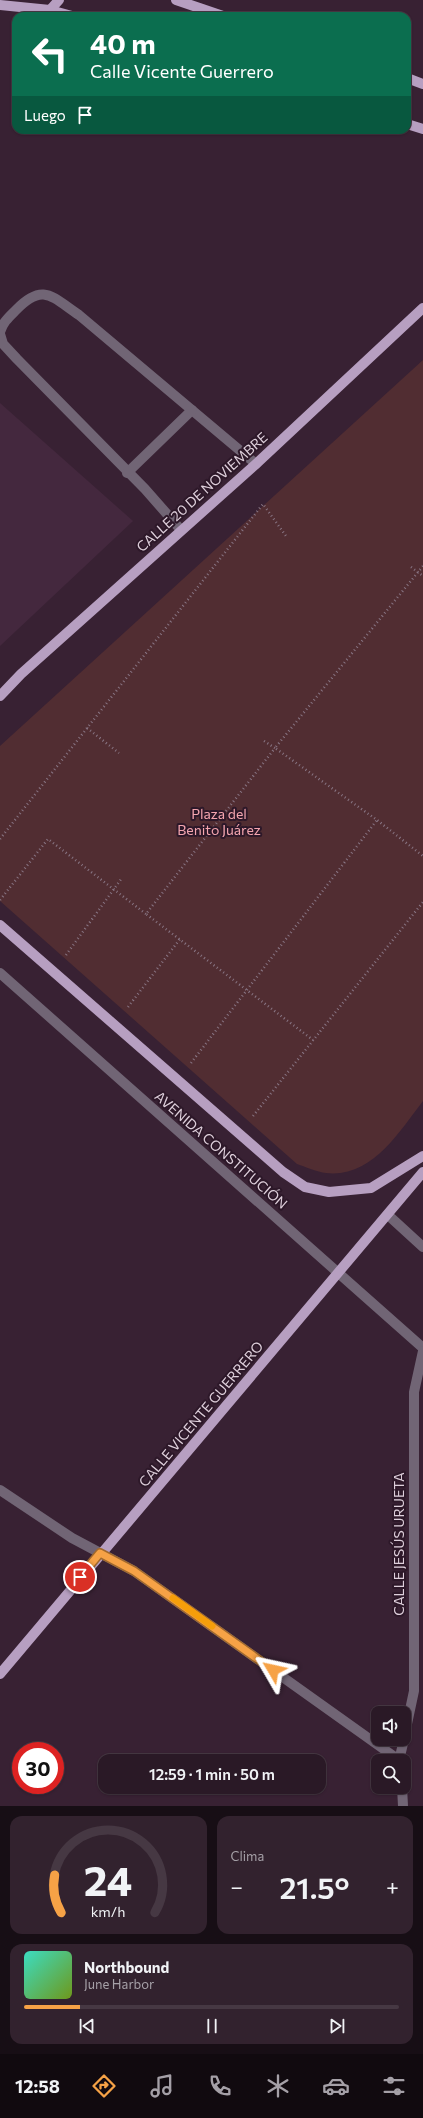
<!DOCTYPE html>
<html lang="es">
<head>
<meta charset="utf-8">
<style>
	:root { --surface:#2a1926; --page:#32222e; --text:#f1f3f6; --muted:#a5a0a7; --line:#463843; --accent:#f6a246 }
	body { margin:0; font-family:Commissioner,sans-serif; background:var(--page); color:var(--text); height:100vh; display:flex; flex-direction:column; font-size:15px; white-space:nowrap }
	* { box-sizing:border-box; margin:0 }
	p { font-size:13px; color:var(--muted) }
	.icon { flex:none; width:22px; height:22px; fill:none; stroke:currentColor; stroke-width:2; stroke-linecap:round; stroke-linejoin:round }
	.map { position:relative; height:1806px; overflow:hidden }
	.drawer { display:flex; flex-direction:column; gap:10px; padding:10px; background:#170e15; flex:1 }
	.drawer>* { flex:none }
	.top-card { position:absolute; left:12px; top:12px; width:399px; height:122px; border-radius:12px; box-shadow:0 1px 3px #0004,0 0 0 1px var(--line); background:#0b6e4f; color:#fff; overflow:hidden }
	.buttons { position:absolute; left:371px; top:1706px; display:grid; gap:8px }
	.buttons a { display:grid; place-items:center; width:40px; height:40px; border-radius:8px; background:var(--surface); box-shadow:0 1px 3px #0004,0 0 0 1px var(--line); font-size:20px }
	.speed { position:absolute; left:12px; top:1742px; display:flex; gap:8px; font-size:20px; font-weight:700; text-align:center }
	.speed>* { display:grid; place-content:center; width:52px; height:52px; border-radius:50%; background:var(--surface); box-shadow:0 1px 3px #0004,0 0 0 1px var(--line); line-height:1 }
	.speed .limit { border:6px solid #d22; background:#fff; color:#111 }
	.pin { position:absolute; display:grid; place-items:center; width:34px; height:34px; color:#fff; margin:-17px; border:2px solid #fff; border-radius:50%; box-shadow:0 1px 4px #0007 }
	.me { position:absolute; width:44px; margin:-22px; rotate:306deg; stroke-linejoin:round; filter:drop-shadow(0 0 3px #0008) }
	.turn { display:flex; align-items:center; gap:14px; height:84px; padding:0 12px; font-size:18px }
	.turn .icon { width:52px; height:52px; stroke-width:2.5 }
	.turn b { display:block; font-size:28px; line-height:34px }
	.then { display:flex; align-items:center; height:38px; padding:0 12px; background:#0003; gap:8px; font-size:15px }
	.big { font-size:30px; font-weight:600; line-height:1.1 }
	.drawer .tile { flex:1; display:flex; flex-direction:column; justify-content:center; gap:6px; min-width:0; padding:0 14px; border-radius:12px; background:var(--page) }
	.drawer .dial { align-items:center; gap:0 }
	.dial svg { height:104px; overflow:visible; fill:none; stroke:var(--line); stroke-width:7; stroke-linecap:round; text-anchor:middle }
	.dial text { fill:var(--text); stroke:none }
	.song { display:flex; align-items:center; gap:12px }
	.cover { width:48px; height:48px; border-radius:6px; background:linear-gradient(135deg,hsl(170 70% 55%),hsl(80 70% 35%)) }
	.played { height:4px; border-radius:2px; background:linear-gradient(90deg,var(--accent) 15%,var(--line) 15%) }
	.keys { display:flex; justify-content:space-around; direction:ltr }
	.heat { display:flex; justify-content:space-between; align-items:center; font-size:22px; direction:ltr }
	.drawer .tiles { flex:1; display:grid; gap:10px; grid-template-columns:1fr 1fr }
	.tile:last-child { grid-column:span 2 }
	.trip { position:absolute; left:98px; top:1754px; width:228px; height:40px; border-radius:12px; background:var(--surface); box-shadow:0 1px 3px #0004,0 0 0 1px var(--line); font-weight:600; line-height:40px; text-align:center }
	.dock { display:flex; height:64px; justify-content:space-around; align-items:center; background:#110a0f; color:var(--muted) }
	.dock .icon { width:28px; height:28px }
	.dock .selected { color:var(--accent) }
	.dock b { font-size:18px; color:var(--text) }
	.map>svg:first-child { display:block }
</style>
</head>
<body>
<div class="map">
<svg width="423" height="1806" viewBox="0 0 423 1806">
	<rect width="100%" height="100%" fill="#382133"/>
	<!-- built -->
	<polygon fill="#44283e" points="0,403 133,521 0,646"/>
	<!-- green -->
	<path fill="#512d32" d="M423,360V1101C399,1132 372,1178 326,1173C317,1172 306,1167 297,1164L0,901V746Z"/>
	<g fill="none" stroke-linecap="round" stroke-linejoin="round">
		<!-- path -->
		<g stroke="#897685" stroke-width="2.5" stroke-dasharray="1 3" stroke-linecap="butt">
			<polyline points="423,566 275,748 377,820 423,856"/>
			<polyline points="411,567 423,576"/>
			<polyline points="87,728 119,753"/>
			<polyline points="264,741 275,748 146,914 313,1040"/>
			<polyline points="0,839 263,504 286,536"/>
			<polyline points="0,900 48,839 146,914"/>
			<polyline points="66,955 122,878"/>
			<polyline points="128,1007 180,939"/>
			<polyline points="191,1063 377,820"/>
			<polyline points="253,1116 423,902"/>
		</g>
		<!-- minor -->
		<g stroke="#716575" stroke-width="10">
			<path d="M0,332C3,322 9,317 16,310C43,282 52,297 79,315L256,464"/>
			<polyline points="0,334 3,344 17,359 145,489 181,530"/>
			<polyline points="127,473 192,410"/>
			<polyline points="0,973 423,1348"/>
			<polyline points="388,1215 423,1247"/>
			<polyline points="0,1490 72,1538 134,1571 399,1760"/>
			<polyline points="404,1738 414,1691 414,1392 423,1351"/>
			<polyline points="399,1761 404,1739"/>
			<polyline points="402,1787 403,1806"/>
		</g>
		<!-- major -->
		<g stroke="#b79fc1" stroke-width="10">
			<polyline points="176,0 223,16"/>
			<polyline points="0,5 50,10 72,16"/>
			<polyline points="50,10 59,0"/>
			<polyline points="407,78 423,84"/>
			<polyline points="407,124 423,129"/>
			<polyline points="0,696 21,674 256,464 423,308"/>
			<polyline points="0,925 283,1172 305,1187 329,1192 371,1188 423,1156"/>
			<polyline points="0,1674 423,1172"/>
		</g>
	</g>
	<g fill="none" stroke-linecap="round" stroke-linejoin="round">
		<defs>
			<polyline id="route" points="80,1577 100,1553 134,1571 273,1670"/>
		</defs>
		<!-- route casing -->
		<use href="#route" stroke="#a0692e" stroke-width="10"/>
		<!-- route -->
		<use href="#route" stroke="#f6a246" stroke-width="7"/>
		<!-- slow -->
		<polyline stroke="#f59e0b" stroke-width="7" points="173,1598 212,1626"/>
	</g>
	<g text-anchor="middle" stroke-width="4" stroke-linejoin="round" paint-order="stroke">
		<!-- street labels -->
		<g font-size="14" fill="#decfdb" stroke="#2d1829">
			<text transform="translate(202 492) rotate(-42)" y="5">CALLE 20 DE NOVIEMBRE</text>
			<text transform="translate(221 1150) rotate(41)" y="5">AVENIDA CONSTITUCIÓN</text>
			<text transform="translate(201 1414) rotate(-50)" y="5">CALLE VICENTE GUERRERO</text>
			<text transform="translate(399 1544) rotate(-90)" y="5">CALLE JESÚS URUETA</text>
		</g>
		<!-- park labels -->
		<g font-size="14" fill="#f4a5af" stroke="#2d1829">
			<text x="219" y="819">Plaza del<tspan x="219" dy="16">Benito Juárez</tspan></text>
		</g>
	</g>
</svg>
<div class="buttons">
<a><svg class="icon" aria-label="sound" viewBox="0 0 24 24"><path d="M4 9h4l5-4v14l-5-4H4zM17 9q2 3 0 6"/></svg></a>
<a><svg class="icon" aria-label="search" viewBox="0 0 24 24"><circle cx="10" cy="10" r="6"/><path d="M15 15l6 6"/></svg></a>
</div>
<div class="speed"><div class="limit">30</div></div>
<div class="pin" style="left:80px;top:1577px;background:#d93025"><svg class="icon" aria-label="arrive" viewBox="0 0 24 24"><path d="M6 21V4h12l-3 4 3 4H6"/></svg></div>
<svg class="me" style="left:273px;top:1670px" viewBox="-20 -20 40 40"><path d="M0-17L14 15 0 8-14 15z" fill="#f6a246" stroke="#fff" stroke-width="4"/></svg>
<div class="trip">12:59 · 1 min · 50 m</div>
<div class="top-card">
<div class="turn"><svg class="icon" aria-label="left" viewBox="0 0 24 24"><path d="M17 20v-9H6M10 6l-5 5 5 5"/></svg><div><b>40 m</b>Calle Vicente Guerrero</div></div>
<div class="then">Luego<svg class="icon" aria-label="arrive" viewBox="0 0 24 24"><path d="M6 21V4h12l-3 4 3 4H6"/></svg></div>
</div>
</div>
<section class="drawer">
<div class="tiles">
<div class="tile dial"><svg viewBox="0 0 100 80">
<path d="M14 69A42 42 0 1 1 86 69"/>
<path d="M14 69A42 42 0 0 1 9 40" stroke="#f6a246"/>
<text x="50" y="56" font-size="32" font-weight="700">24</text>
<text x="50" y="72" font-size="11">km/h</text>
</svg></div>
<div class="tile"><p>Clima</p>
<div class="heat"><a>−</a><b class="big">21.5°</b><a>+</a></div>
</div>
<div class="tile">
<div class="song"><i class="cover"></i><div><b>Northbound</b><p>June Harbor</p></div></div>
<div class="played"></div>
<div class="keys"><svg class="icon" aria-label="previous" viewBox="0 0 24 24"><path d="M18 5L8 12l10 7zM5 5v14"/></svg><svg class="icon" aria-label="pause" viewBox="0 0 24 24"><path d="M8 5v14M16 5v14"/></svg><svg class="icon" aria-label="next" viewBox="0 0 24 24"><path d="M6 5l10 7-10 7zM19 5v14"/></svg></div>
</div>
</div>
</section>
<nav class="dock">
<b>12:58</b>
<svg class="icon selected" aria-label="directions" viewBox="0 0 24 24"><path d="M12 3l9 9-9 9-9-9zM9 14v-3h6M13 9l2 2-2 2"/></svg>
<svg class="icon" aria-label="music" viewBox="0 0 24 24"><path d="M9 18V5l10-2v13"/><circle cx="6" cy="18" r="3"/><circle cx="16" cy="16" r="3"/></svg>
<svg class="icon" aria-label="phone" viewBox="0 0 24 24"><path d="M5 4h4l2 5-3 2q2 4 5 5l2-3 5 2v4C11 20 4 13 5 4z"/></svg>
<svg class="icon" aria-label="climate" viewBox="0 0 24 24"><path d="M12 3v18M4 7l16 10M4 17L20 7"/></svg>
<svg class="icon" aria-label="car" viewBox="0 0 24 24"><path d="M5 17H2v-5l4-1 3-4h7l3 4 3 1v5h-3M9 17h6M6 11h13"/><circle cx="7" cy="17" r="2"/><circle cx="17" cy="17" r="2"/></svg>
<svg class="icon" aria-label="filters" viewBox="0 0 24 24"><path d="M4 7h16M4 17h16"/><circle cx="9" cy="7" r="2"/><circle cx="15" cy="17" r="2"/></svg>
</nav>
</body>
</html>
